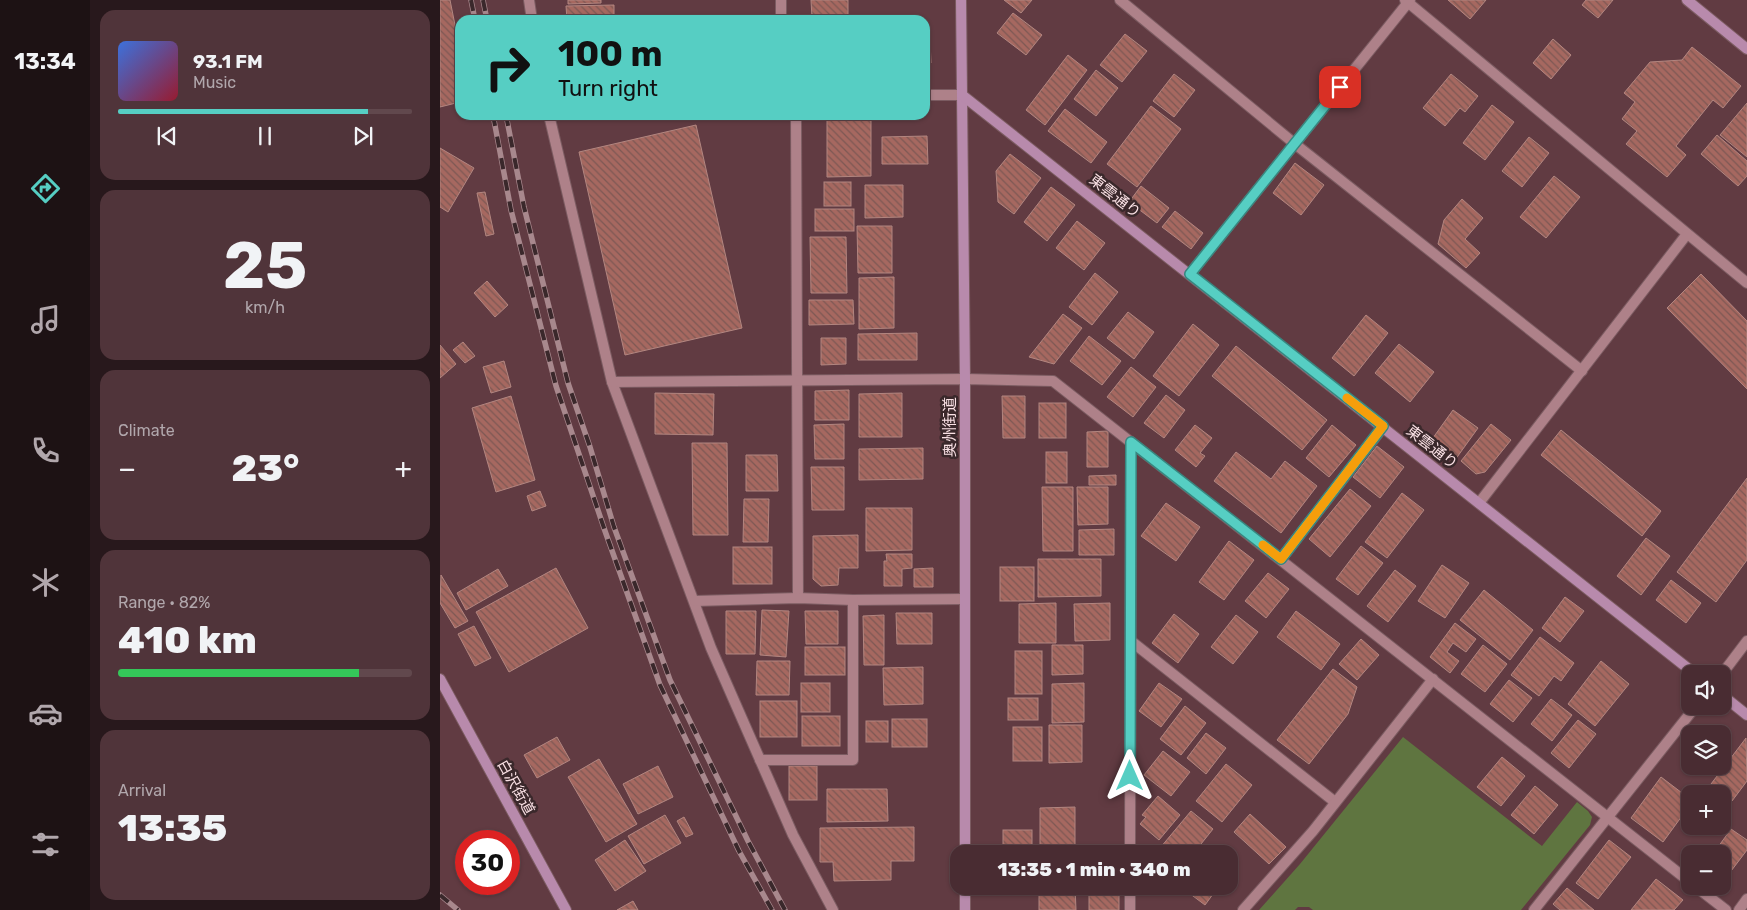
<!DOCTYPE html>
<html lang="en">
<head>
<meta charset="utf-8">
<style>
	:root { --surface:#492c32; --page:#50343a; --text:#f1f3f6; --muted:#b1a7ac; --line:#61484d; --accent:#56cec3 }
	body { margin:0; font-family:Rubik,"Noto Sans JP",sans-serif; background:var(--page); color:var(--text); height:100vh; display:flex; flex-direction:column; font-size:19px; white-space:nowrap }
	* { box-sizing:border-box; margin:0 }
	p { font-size:16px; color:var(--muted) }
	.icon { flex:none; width:28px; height:28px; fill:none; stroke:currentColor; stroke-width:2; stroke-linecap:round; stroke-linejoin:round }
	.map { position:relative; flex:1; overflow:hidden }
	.drawer { display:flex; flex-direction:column; gap:10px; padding:10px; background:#28181c; width:350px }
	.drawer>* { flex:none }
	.top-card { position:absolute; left:15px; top:15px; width:475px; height:105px; border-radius:15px; box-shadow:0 1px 4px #0004,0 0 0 1px var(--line); background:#56cec3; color:#111; overflow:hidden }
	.buttons { position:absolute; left:1241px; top:665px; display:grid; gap:10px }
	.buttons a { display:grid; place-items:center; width:50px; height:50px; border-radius:10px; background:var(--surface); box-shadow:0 1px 4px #0004,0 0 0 1px var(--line); font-size:25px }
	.speed { position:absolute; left:15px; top:830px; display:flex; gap:10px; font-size:25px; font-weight:700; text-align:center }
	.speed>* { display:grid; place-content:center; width:65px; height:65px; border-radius:50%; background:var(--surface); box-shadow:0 1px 4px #0004,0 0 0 1px var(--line); line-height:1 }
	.speed .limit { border:8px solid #d22; background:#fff; color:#111 }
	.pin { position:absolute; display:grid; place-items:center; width:42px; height:42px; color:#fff; margin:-21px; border-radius:10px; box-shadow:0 2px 8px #0006 }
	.me { position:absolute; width:55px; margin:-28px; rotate:0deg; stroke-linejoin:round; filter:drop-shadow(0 0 4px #0008) }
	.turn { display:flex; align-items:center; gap:18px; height:105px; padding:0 20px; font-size:22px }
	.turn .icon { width:65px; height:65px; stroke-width:2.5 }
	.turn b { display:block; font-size:35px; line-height:42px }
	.big { font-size:38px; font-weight:800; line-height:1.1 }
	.drawer .widget { flex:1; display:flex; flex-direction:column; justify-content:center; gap:8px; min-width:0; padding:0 18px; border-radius:15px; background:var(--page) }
	.drawer .dial { align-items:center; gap:0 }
	.dial b { font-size:65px; line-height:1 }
	.song { display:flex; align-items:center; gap:15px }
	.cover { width:60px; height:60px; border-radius:8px; background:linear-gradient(135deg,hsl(220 70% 55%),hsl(350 70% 35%)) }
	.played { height:5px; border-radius:2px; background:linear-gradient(90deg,var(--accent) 85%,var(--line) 85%) }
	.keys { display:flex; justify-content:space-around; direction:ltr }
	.heat { display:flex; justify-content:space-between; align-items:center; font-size:28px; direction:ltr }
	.charge { height:8px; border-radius:4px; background:linear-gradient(90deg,#34c759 82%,var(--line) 0) }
	.trip { position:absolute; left:510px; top:845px; width:288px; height:50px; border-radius:15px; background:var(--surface); box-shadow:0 1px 4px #0004,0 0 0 1px var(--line); font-weight:800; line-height:50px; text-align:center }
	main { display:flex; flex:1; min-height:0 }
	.tab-bar { display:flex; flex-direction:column; width:90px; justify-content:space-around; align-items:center; background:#1d1214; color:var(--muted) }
	.tab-bar .icon { width:35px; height:35px }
	.tab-bar .on { color:var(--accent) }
	.tab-bar b { font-size:22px; color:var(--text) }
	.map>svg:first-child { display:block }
</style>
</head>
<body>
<main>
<nav class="tab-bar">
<b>13:34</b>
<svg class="icon on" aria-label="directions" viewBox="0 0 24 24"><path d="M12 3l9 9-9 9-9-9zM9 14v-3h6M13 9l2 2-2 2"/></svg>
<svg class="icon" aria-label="music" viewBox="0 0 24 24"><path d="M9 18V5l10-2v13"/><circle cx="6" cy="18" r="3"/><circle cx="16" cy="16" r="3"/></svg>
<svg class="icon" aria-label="phone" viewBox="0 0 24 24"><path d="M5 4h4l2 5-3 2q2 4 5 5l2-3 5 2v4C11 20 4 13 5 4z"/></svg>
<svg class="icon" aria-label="climate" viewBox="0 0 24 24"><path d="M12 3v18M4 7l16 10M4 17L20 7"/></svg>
<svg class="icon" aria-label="car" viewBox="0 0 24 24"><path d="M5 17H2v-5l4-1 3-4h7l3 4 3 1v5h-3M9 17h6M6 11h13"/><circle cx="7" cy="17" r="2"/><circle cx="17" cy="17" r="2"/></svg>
<svg class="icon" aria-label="filters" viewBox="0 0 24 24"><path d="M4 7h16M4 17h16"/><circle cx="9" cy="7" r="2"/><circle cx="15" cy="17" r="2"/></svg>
</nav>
<section class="drawer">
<div class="widget">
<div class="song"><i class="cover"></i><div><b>93.1 FM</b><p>Music</p></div></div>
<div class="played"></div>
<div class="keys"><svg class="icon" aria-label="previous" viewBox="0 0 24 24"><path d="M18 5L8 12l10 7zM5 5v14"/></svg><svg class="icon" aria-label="pause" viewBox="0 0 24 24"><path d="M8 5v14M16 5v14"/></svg><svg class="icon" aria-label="next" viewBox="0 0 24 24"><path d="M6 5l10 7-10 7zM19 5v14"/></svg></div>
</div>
<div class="widget dial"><b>25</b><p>km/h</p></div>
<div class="widget"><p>Climate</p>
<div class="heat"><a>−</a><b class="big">23°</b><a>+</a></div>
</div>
<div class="widget"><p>Range · 82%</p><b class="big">410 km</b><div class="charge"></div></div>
<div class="widget"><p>Arrival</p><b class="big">13:35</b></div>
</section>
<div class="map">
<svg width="1307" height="910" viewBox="0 0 1307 910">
	<defs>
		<pattern id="building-back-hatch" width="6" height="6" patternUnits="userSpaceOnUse" patternTransform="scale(1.25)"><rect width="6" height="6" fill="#a66860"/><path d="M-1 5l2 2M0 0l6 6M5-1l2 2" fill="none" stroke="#7d5854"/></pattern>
	</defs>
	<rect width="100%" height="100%" fill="#613b42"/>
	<!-- green -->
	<polygon fill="#5f7540" points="963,737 1102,846 1137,802 1148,811 1152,817 1150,825 1081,910 873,910 869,907 858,907 855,910 819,910 860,864"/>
	<!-- building -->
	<g fill="url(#building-back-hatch)" stroke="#b28680">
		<polygon points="0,0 10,0 20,50 20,102 0,107"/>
		<polygon points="128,0 161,0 161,3 128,4"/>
		<polygon points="371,0 408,0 408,17 372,18"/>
		<polygon points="564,0 592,0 581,13"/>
		<polygon points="1008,0 1046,0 1030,19"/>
		<polygon points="1146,0 1173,0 1158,18 1142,5"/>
		<polygon points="174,5 174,20 127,20 126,6"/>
		<polygon points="573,13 602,35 586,55 557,33"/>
		<polygon points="685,34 707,51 682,82 660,65"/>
		<polygon points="1113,39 1131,55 1111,79 1093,63"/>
		<polygon points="485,40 490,40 491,63 485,63"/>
		<polygon points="1252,47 1301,86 1283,108 1273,100 1236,146 1246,155 1227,177 1186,144 1197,131 1182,119 1195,102 1184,93 1210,62 1242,60"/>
		<polygon points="628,55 647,70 605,125 586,110"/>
		<polygon points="656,70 678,88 656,116 634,99"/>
		<polygon points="734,74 755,90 734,117 713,101"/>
		<polygon points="1011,74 1038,96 1025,112 1020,108 1005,126 983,108"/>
		<polygon points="1307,103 1307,157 1280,135"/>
		<polygon points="1052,105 1074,122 1045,160 1023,143"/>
		<polygon points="711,106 741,129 697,187 667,164"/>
		<polygon points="625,109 667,142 651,163 608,131"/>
		<polygon points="387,115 431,115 431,176 387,177"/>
		<polygon points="256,125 302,328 185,355 139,152"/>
		<polygon points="1277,135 1307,161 1307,176 1298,186 1261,154"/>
		<polygon points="487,136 488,164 442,164 442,137"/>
		<polygon points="1089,137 1109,153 1082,187 1062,171"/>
		<polygon points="0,148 34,168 8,212 0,207"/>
		<polygon points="570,154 601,178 574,214 558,202 556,171"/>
		<polygon points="855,163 884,185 861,215 833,193"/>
		<polygon points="1114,176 1140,197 1106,238 1080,217"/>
		<rect x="384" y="182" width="27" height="24"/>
		<polygon points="425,185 463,185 463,217 425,218"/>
		<polygon points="701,186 729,208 717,223 689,202"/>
		<polygon points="611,187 635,205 607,241 584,222"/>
		<polygon points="45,192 54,234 46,236 37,193"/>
		<polygon points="1022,199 1043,218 1025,239 1040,253 1026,268 998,244 1004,220"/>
		<rect x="375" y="209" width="39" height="22"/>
		<polygon points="735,211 763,233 751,249 722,227"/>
		<polygon points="637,221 665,243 644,270 616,248"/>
		<polygon points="417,226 452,226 452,273 418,273"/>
		<polygon points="370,237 406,237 407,293 371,293"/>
		<polygon points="655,273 678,292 652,325 629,307"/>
		<polygon points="1261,274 1307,321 1307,389 1227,308"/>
		<polygon points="454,277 454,328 419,329 419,278"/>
		<polygon points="47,281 68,305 55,317 34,293"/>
		<polygon points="369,300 413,300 414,324 369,325"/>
		<polygon points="688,312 714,332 694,359 667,338"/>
		<polygon points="623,314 642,328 614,364 589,357"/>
		<polygon points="926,315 948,333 914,376 892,358"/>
		<polygon points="753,324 779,345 739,396 713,376"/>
		<polygon points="477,333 477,360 418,360 418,334"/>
		<polygon points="649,336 681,361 662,385 630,361"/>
		<polygon points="381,338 406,338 406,364 381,365"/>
		<polygon points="23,342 35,356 25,363 13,350"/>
		<polygon points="959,344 994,372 970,402 935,373"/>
		<polygon points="0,345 16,364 0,378"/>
		<polygon points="796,346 887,420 862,450 772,376"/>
		<polygon points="64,361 71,387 51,393 43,367"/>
		<polygon points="691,367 716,387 693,417 667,397"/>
		<polygon points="409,390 409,420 375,420 375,391"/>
		<polygon points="215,393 274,394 273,435 215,434"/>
		<polygon points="462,393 462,437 419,437 419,394"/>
		<polygon points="726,395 745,410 724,438 704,423"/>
		<polygon points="71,396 95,480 56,492 32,408"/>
		<polygon points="562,396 585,396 585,438 563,438"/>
		<rect x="599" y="403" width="27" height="35"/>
		<polygon points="1013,410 1038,428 1015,460 990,442"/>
		<polygon points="404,424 404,459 375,459 374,425"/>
		<polygon points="1051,424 1071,440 1045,472 1036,474 1021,461"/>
		<polygon points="755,425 772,438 760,453 765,456 756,467 735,450"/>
		<polygon points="892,425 916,445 889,477 866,458"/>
		<polygon points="1121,430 1221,511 1202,536 1101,455"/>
		<polygon points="668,431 668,467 647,467 647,432"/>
		<polygon points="252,443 287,443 288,535 253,535"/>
		<polygon points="937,446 964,467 940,498 913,477"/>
		<polygon points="483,448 483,479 419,480 419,449"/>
		<rect x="606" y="452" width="21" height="31"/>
		<polygon points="796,452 831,479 845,461 877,486 841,533 774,481"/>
		<polygon points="306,455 337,455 338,491 306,491"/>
		<polygon points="371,467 404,467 404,510 372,510"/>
		<polygon points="676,475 676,485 649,485 649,476"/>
		<polygon points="1307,478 1307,560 1276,602 1237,572"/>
		<polygon points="602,487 633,487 633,551 603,551"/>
		<polygon points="637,487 668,487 668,524 638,525"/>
		<polygon points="910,489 931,506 890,557 869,539"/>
		<polygon points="100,491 106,506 92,511 87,496"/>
		<polygon points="962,493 984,510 947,558 925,542"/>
		<polygon points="304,499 329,499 328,542 303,542"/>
		<polygon points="726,503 760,527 736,561 701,536"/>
		<polygon points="426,508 472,508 472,550 426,551"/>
		<polygon points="674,529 674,555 639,555 639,530"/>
		<polygon points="418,535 418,568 399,568 398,585 381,586 373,579 373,536"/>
		<polygon points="1206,538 1230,556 1201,595 1177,576"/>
		<polygon points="789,541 814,560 784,600 759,582"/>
		<polygon points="921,546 943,563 918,595 896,579"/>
		<rect x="293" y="547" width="39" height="37"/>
		<polygon points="446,554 472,554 472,568 462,569 462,586 444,586 444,561 447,561"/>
		<polygon points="598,559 661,559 661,596 598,597"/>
		<polygon points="1002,565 1029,583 1005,618 978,601"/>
		<rect x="560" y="567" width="34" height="34"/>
		<polygon points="116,568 148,628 69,672 36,612"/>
		<polygon points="493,568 493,587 474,587 474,569"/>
		<polygon points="58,569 68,586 26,610 17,593"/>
		<polygon points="955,570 976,586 948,622 927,606"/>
		<polygon points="828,573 849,589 826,618 805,601"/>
		<polygon points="1,575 28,621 15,628 0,603"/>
		<polygon points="1231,580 1261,603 1246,623 1216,600"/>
		<polygon points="1044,590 1093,630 1070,660 1020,620"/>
		<polygon points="1125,597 1144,611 1120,642 1102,628"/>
		<polygon points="616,603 616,643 579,643 579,604"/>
		<polygon points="670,603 670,640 635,641 634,604"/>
		<polygon points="322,610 349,611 346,657 320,655"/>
		<polygon points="286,611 316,611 315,654 286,654"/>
		<polygon points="365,611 398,611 398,644 366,644"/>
		<polygon points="856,611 900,644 881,670 837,637"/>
		<polygon points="456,613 492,613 492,644 457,644"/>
		<polygon points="734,614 759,634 738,663 712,643"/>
		<polygon points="444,615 444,665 424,665 423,616"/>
		<polygon points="796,615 818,632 793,664 771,647"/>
		<polygon points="1015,623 1036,639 1026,652 1013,643 1007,652 1019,661 1010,673 990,657"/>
		<polygon points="34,626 51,658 35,666 18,634"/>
		<polygon points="1100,637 1134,663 1121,681 1114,676 1099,696 1071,675"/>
		<polygon points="921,639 939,655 917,680 899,664"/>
		<polygon points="612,645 643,645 643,674 612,675"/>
		<polygon points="1043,645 1067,664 1045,692 1021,674"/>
		<rect x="365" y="647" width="40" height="28"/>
		<rect x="575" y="651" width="27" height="43"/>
		<polygon points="317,661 350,661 349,695 316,695"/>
		<polygon points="1161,661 1189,684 1155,726 1128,704"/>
		<polygon points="483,667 483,704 444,705 443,668"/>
		<polygon points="893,669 917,687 908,714 869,764 837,740"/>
		<polygon points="1069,680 1092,698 1073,722 1050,704"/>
		<rect x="361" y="683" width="29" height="29"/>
		<polygon points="644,683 644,722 612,723 612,684"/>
		<polygon points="719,683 742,699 721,727 699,711"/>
		<rect x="568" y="698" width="30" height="22"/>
		<polygon points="1111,699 1132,715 1112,741 1091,724"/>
		<rect x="320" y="701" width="37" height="36"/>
		<polygon points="745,706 766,723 741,755 720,739"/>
		<rect x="362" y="716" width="38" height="30"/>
		<rect x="452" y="719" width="35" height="28"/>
		<polygon points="1138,720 1156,734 1129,768 1111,753"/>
		<rect x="426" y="721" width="22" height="21"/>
		<polygon points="609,725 642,725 642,762 609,763"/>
		<rect x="573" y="727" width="29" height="34"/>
		<polygon points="766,733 786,748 766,774 747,758"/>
		<polygon points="117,737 130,760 97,778 84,755"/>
		<polygon points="1306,738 1307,781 1292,801 1271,784"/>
		<polygon points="723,751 750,772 731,796 704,775"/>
		<polygon points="1062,757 1085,776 1061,806 1037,787"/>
		<polygon points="159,759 197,824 166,842 128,777"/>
		<polygon points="786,764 812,785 782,822 756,801"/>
		<polygon points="218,766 233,797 198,814 183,784"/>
		<rect x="349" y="766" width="28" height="34"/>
		<polygon points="1221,777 1250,799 1250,805 1223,842 1191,818"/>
		<polygon points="1095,786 1118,805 1094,834 1071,815"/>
		<polygon points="387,789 447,789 448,821 387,822"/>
		<polygon points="718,796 740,815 719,840 700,824 706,817 702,815"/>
		<polygon points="635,807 635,854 600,854 600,808"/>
		<polygon points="751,811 773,829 753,854 715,854"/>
		<polygon points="810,814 846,847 829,864 794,832"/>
		<polygon points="225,815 241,843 204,864 188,836"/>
		<polygon points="244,817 253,834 246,837 237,821"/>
		<polygon points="474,827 474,861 451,861 451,880 394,881 393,862 380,862 380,828"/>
		<polygon points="1291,829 1307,840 1307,850 1282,883 1282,854 1273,854"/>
		<rect x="563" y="830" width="29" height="24"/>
		<polygon points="185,840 206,871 175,891 155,860"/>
		<polygon points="1169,840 1191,857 1158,899 1136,883"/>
		<polygon points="1216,879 1243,900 1234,910 1191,910"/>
		<rect x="562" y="886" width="28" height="8"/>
		<polygon points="599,886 635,886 636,910 599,910"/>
		<polygon points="748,886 779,886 765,905 745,890"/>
		<polygon points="1127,888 1154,910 1120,910 1113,904"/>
		<polygon points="679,893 679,910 649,910 649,894"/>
		<polygon points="193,901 198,910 177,910"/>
	</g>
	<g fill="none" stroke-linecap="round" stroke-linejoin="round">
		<defs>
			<g id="street">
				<polyline points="89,0 92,20"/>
				<polyline points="341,0 341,20"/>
				<polyline points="680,0 855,144 1142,371"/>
				<polyline points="965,0 1307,283"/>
				<polyline points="485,95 522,95"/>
				<polyline points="109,115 172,382 271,648 353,835 393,910"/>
				<polyline points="356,115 358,598"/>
				<polyline points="750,274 970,0"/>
				<polyline points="172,382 525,379 613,381 1250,882"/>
				<polyline points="1039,503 1247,234"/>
				<polyline points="841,559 943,427"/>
				<polyline points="255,601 358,598 413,600 525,599"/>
				<polyline points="691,641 895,802"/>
				<polyline points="1282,674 1307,641"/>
				<polyline points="320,760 413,760 413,600"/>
				<polyline points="690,854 691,442"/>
				<polyline points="1255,886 1286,910"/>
				<polyline points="690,910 690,886"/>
				<polyline points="803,910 873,831 993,679"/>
				<polyline points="1094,910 1256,706"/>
				<polyline points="1299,910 1307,899"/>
			</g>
			<g id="secondary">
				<polyline points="521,0 525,379 525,854"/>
				<polyline points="1247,0 1307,49"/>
				<polyline points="522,95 1255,674"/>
				<polyline points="0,679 126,910"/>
				<polyline points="1282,695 1307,715"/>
				<polyline points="525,886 525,910"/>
			</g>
		</defs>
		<!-- street casing -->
		<use href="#street" stroke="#7b5b61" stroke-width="12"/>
		<!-- secondary casing -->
		<use href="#secondary" stroke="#7b5b61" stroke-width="12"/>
		<!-- street -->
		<use href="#street" stroke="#ae8189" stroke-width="10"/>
		<!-- secondary -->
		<use href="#secondary" stroke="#b88aac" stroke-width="10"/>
		<defs>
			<g id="rail">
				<polyline points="31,0 35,20"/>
				<polyline points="43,0 47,20"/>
				<polyline points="53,115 71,210 116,386 165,531 220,685 299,851 332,910"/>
				<polyline points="66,115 84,207 128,383 150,447 174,527 230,680 308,841 345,910"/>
				<polyline points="0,895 18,910"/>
			</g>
		</defs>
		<!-- rail casing -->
		<use href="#rail" stroke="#a8888d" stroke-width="5.5"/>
		<!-- rail -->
		<use href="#rail" stroke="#3a282b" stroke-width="4" stroke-dasharray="11" stroke-linecap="butt"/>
	</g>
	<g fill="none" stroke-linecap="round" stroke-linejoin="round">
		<defs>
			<polyline id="route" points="690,776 691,442 841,559 943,426 750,274 900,87"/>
		</defs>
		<!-- route casing -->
		<use href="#route" stroke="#38867f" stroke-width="12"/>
		<!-- route -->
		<use href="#route" stroke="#56cec3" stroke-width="9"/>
		<!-- slow -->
		<polyline stroke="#f59e0b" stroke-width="9" points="823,545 841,559 943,426 907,398"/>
	</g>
	<g text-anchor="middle" stroke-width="5" stroke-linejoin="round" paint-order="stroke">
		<!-- street labels -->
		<g font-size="15" fill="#fae1e5" stroke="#3a282b">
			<text transform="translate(675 196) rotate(38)" y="5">東雲通り</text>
			<text transform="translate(510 427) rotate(-90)" y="5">奥州街道</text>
			<text transform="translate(992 447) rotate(38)" y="5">東雲通り</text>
			<text transform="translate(76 787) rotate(61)" y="5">白沢街道</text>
		</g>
	</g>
</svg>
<div class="buttons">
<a><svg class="icon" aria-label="sound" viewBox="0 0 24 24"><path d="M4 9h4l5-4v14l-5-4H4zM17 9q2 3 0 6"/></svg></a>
<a><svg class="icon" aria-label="layers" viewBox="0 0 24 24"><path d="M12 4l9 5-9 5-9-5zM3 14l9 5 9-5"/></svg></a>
<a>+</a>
<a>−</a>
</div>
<div class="speed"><div class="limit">30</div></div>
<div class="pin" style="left:900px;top:87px;background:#d93025"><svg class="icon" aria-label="arrive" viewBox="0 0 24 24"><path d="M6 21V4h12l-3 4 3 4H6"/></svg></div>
<svg class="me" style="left:690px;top:776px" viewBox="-20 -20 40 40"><path d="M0-17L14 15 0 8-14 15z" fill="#56cec3" stroke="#fff" stroke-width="4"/></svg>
<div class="trip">13:35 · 1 min · 340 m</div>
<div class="top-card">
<div class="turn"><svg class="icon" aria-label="right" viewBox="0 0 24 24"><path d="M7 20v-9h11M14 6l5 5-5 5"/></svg><div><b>100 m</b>Turn right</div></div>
</div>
</div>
</main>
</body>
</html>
